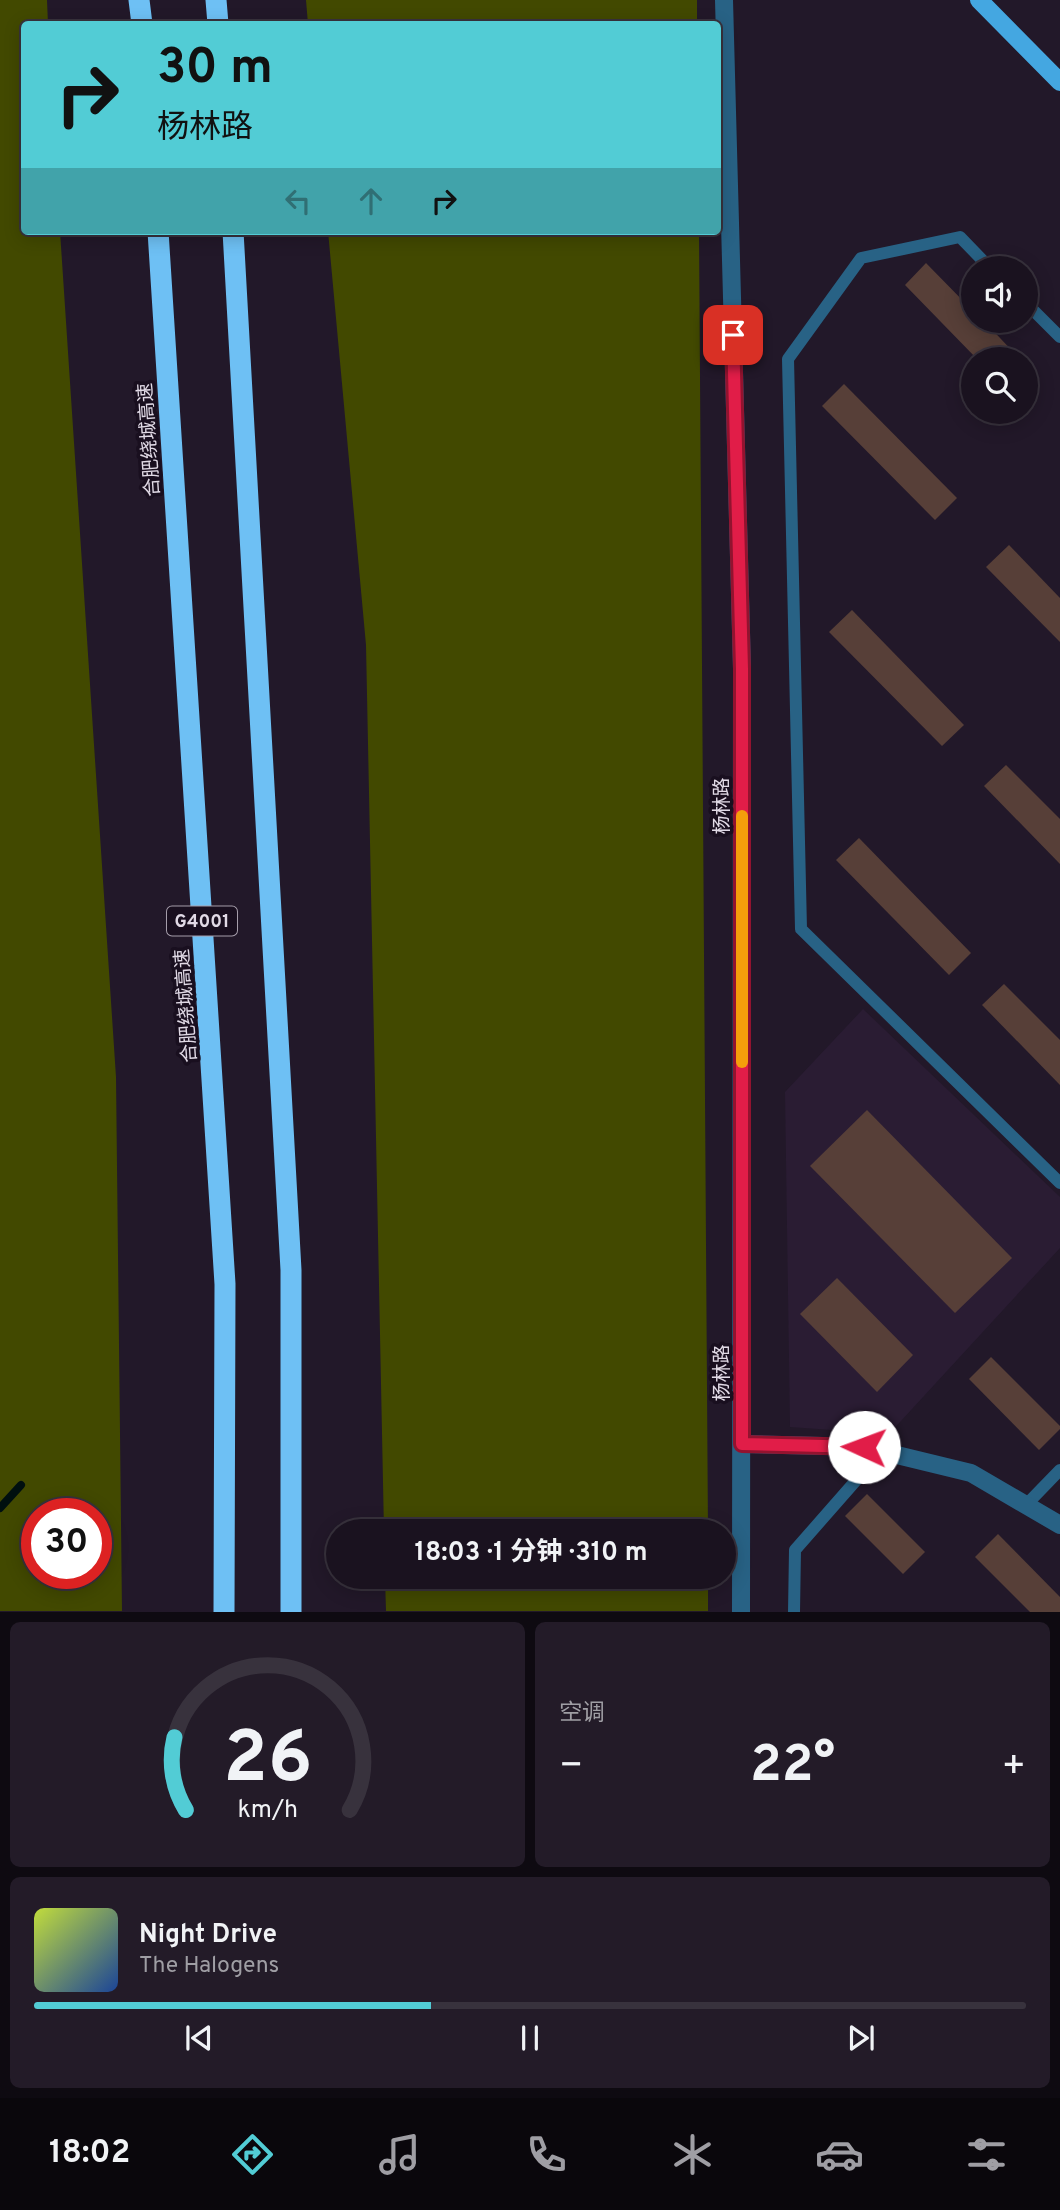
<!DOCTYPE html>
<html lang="zh">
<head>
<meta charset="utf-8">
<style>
	:root { --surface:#1a121f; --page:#231b28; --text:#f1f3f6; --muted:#9f9ea4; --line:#38323d; --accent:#52ccd5 }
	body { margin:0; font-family:Overpass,"Noto Sans SC",sans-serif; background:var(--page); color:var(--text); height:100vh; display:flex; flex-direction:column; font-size:26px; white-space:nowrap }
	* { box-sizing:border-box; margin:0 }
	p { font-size:23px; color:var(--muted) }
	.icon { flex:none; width:38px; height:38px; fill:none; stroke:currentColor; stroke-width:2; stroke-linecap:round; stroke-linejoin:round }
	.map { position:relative; height:1612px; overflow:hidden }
	.drawer { display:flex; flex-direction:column; gap:10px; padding:10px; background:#0e0a11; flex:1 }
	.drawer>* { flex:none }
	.banner { position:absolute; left:21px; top:21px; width:700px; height:214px; border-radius:7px; box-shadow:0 4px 18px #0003,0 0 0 2px var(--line); background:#52ccd5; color:#111; overflow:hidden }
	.buttons { position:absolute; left:961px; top:256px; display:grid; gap:14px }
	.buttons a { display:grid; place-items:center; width:77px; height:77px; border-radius:50%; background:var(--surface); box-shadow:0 4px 18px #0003,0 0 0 2px var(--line); font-size:35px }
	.speed { position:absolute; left:21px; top:1498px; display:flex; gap:14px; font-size:35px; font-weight:700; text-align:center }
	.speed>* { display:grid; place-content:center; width:91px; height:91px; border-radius:50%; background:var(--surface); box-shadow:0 4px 18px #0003,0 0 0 2px var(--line); line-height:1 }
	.speed .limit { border:10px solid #d22; background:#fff; color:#111 }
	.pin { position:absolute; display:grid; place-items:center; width:60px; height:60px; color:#fff; margin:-30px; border-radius:14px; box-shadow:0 4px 10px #0006 }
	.me { position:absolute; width:77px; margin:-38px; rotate:272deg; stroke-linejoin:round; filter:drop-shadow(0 0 5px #0008) }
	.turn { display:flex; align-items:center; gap:24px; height:147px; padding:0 21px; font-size:32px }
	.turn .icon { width:91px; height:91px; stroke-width:2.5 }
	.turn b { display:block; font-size:49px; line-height:60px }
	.lanes { display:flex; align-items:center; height:66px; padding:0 21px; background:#0003; justify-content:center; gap:35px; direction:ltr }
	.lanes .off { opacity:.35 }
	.big { font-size:52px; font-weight:700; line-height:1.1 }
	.drawer .tile { flex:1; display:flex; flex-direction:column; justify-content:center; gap:10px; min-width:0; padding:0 24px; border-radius:10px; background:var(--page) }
	.drawer .dial { align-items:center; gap:0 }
	.dial svg { height:182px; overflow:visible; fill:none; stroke:var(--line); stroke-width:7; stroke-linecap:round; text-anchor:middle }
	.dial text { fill:var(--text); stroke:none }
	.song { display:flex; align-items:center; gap:21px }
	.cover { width:84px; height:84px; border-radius:10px; background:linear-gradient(135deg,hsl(70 70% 55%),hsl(220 70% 35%)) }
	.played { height:7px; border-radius:4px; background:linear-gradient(90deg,var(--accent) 40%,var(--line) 40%) }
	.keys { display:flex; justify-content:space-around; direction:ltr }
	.heat { display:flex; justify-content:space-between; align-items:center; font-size:38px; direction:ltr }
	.drawer .tiles { flex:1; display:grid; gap:10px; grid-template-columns:1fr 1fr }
	.tile:last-child { grid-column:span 2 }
	.trip { position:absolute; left:326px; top:1519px; width:410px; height:70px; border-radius:35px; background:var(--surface); box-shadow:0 4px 18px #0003,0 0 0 2px var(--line); font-weight:700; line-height:70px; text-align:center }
	.menu { display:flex; height:112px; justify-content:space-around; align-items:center; background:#0a070c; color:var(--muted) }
	.menu .icon { width:49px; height:49px }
	.menu .current { color:var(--accent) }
	.menu b { font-size:32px; color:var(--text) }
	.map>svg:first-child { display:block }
</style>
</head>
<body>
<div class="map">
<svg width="1060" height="1612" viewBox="0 0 1060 1612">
	<rect width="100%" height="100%" fill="#221829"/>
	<!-- built -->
	<polygon fill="#2a1c33" points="863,1009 1060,1197 1060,1248 889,1434 790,1427 785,1092"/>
	<!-- green -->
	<g fill="#424900" fill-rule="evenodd">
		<path d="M0,0H47L48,24H24V231H60L116,1077L122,1611H0ZM37,1514H96V1573H37Z"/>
		<polygon points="306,0 697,0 697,24 308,24"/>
		<polygon points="328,231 699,231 708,1531 384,1531 366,645"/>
		<polygon points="385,1577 708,1577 708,1611 386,1611"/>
	</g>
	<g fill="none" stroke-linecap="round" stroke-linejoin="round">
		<!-- stream -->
		<polyline stroke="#000f0f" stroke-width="8" points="0,1508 21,1485"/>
	</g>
	<!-- building -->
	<g fill="#573f38">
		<polygon points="926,263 973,311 973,320 983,320 1020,359 977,359 905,285"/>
		<polygon points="1026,364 1039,378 1026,392"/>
		<polygon points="844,384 957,498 935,520 822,406"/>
		<polygon points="1009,545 1060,598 1060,642 986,567"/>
		<polygon points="852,610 964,725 942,746 829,632"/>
		<polygon points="1006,765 1060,819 1060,864 984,786"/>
		<polygon points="859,838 971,953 949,975 836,860"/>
		<polygon points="1004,984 1060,1040 1060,1085 982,1005"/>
		<polygon points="867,1110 1012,1258 955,1313 810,1166"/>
		<polygon points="837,1278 913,1355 877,1392 800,1314"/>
		<polygon points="991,1357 1060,1426 1060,1429 1039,1450 969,1379"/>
		<polygon points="867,1494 925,1552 903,1574 845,1516"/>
		<polygon points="998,1534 1060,1597 1060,1612 1030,1612 975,1557"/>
	</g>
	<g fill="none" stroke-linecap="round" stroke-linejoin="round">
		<!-- service -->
		<g stroke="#286285" stroke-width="12">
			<polyline points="990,268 960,237 861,258 788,359 801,929 1060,1183"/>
			<polyline points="1026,303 1060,337"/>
			<polyline points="1026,1505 1060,1470"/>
			<polyline points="794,1612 795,1550 881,1452"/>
		</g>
		<!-- minor -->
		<polyline stroke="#286285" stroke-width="18" points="742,1444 864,1447 971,1473 1060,1525"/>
		<!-- tertiary -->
		<polyline stroke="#286285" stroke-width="18" points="724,0 742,669 741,1612"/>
		<!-- primary -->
		<polyline stroke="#44a7e1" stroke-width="18" points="979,0 1060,82"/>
		<!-- motorway -->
		<g stroke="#6ec0f4" stroke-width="21">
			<polyline points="139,0 142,24"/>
			<polyline points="216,0 218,24"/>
			<polyline points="158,231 225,1284 224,1612"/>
			<polyline points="233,231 291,1270 291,1612"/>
		</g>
	</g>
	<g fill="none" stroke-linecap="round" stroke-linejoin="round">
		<defs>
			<polyline id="route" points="733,335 742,669 742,1444 864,1447"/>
		</defs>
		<!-- route casing -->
		<use href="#route" stroke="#92132f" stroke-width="18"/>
		<!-- route -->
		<use href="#route" stroke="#e11d48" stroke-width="12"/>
		<!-- slow -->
		<polyline stroke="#f59e0b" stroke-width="12" points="742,816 742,1062"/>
	</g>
	<g text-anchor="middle" stroke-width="7" stroke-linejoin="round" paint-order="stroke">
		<!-- shield labels -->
		<rect fill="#190f1f" stroke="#a59daa" stroke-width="2" x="167" y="906.5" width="70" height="29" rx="5"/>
		<g font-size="18" font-weight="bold" fill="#e1dae6">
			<text x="202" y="927">G4001</text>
		</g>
		<!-- street labels -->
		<g font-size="19" fill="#e1dae6" stroke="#190f1f">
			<text transform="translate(148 440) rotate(-94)" y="7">合肥绕城高速</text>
			<text transform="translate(721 806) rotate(-90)" y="7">杨林路</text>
			<text transform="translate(185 1006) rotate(-94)" y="7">合肥绕城高速</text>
			<text transform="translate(721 1373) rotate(-90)" y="7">杨林路</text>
		</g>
	</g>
</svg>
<div class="buttons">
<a><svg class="icon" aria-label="sound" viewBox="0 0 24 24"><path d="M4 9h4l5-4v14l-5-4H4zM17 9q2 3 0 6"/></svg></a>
<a><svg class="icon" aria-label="search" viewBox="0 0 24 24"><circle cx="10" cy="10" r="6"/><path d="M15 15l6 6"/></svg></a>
</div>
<div class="speed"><div class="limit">30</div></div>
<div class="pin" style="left:733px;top:335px;background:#d93025"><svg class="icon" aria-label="arrive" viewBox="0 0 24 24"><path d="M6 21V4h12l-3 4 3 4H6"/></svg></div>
<svg class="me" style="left:864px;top:1447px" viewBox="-20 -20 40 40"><circle r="19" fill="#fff"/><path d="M0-13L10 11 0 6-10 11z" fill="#e11d48"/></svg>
<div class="trip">18:03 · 1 分钟 · 310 m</div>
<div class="banner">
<div class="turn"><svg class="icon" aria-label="right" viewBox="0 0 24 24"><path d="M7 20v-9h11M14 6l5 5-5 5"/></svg><div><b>30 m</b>杨林路</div></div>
<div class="lanes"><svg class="icon off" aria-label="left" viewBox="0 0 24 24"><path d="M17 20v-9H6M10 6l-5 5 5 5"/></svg><svg class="icon off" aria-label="ahead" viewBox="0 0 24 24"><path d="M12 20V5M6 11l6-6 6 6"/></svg><svg class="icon" aria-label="right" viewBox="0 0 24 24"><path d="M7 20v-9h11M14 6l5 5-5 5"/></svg></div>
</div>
</div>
<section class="drawer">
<div class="tiles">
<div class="tile dial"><svg viewBox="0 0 100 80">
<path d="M14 69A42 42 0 1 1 86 69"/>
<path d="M14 69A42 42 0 0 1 9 37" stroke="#52ccd5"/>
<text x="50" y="56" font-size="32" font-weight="700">26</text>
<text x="50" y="72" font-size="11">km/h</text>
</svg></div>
<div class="tile"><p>空调</p>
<div class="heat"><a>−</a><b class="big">22°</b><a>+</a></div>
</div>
<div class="tile">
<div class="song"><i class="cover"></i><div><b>Night Drive</b><p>The Halogens</p></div></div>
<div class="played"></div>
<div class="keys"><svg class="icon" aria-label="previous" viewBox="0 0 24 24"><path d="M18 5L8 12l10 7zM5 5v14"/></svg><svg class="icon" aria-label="pause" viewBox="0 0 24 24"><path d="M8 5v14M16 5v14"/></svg><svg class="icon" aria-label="next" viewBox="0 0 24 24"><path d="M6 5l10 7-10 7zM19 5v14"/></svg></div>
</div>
</div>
</section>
<nav class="menu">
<b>18:02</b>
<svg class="icon current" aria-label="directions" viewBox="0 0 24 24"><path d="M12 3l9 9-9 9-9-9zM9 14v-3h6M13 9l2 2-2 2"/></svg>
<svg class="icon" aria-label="music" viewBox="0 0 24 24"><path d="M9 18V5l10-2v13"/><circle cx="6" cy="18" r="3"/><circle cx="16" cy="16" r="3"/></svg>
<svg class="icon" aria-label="phone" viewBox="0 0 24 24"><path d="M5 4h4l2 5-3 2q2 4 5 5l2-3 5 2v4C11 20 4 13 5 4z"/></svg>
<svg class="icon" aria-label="climate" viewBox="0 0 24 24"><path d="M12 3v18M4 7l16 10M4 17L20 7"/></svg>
<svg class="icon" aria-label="car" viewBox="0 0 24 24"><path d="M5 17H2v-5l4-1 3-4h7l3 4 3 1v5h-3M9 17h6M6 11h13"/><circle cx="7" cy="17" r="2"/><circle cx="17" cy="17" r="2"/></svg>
<svg class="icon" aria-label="filters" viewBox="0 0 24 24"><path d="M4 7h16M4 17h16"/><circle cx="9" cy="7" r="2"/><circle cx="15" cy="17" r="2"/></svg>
</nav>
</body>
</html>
